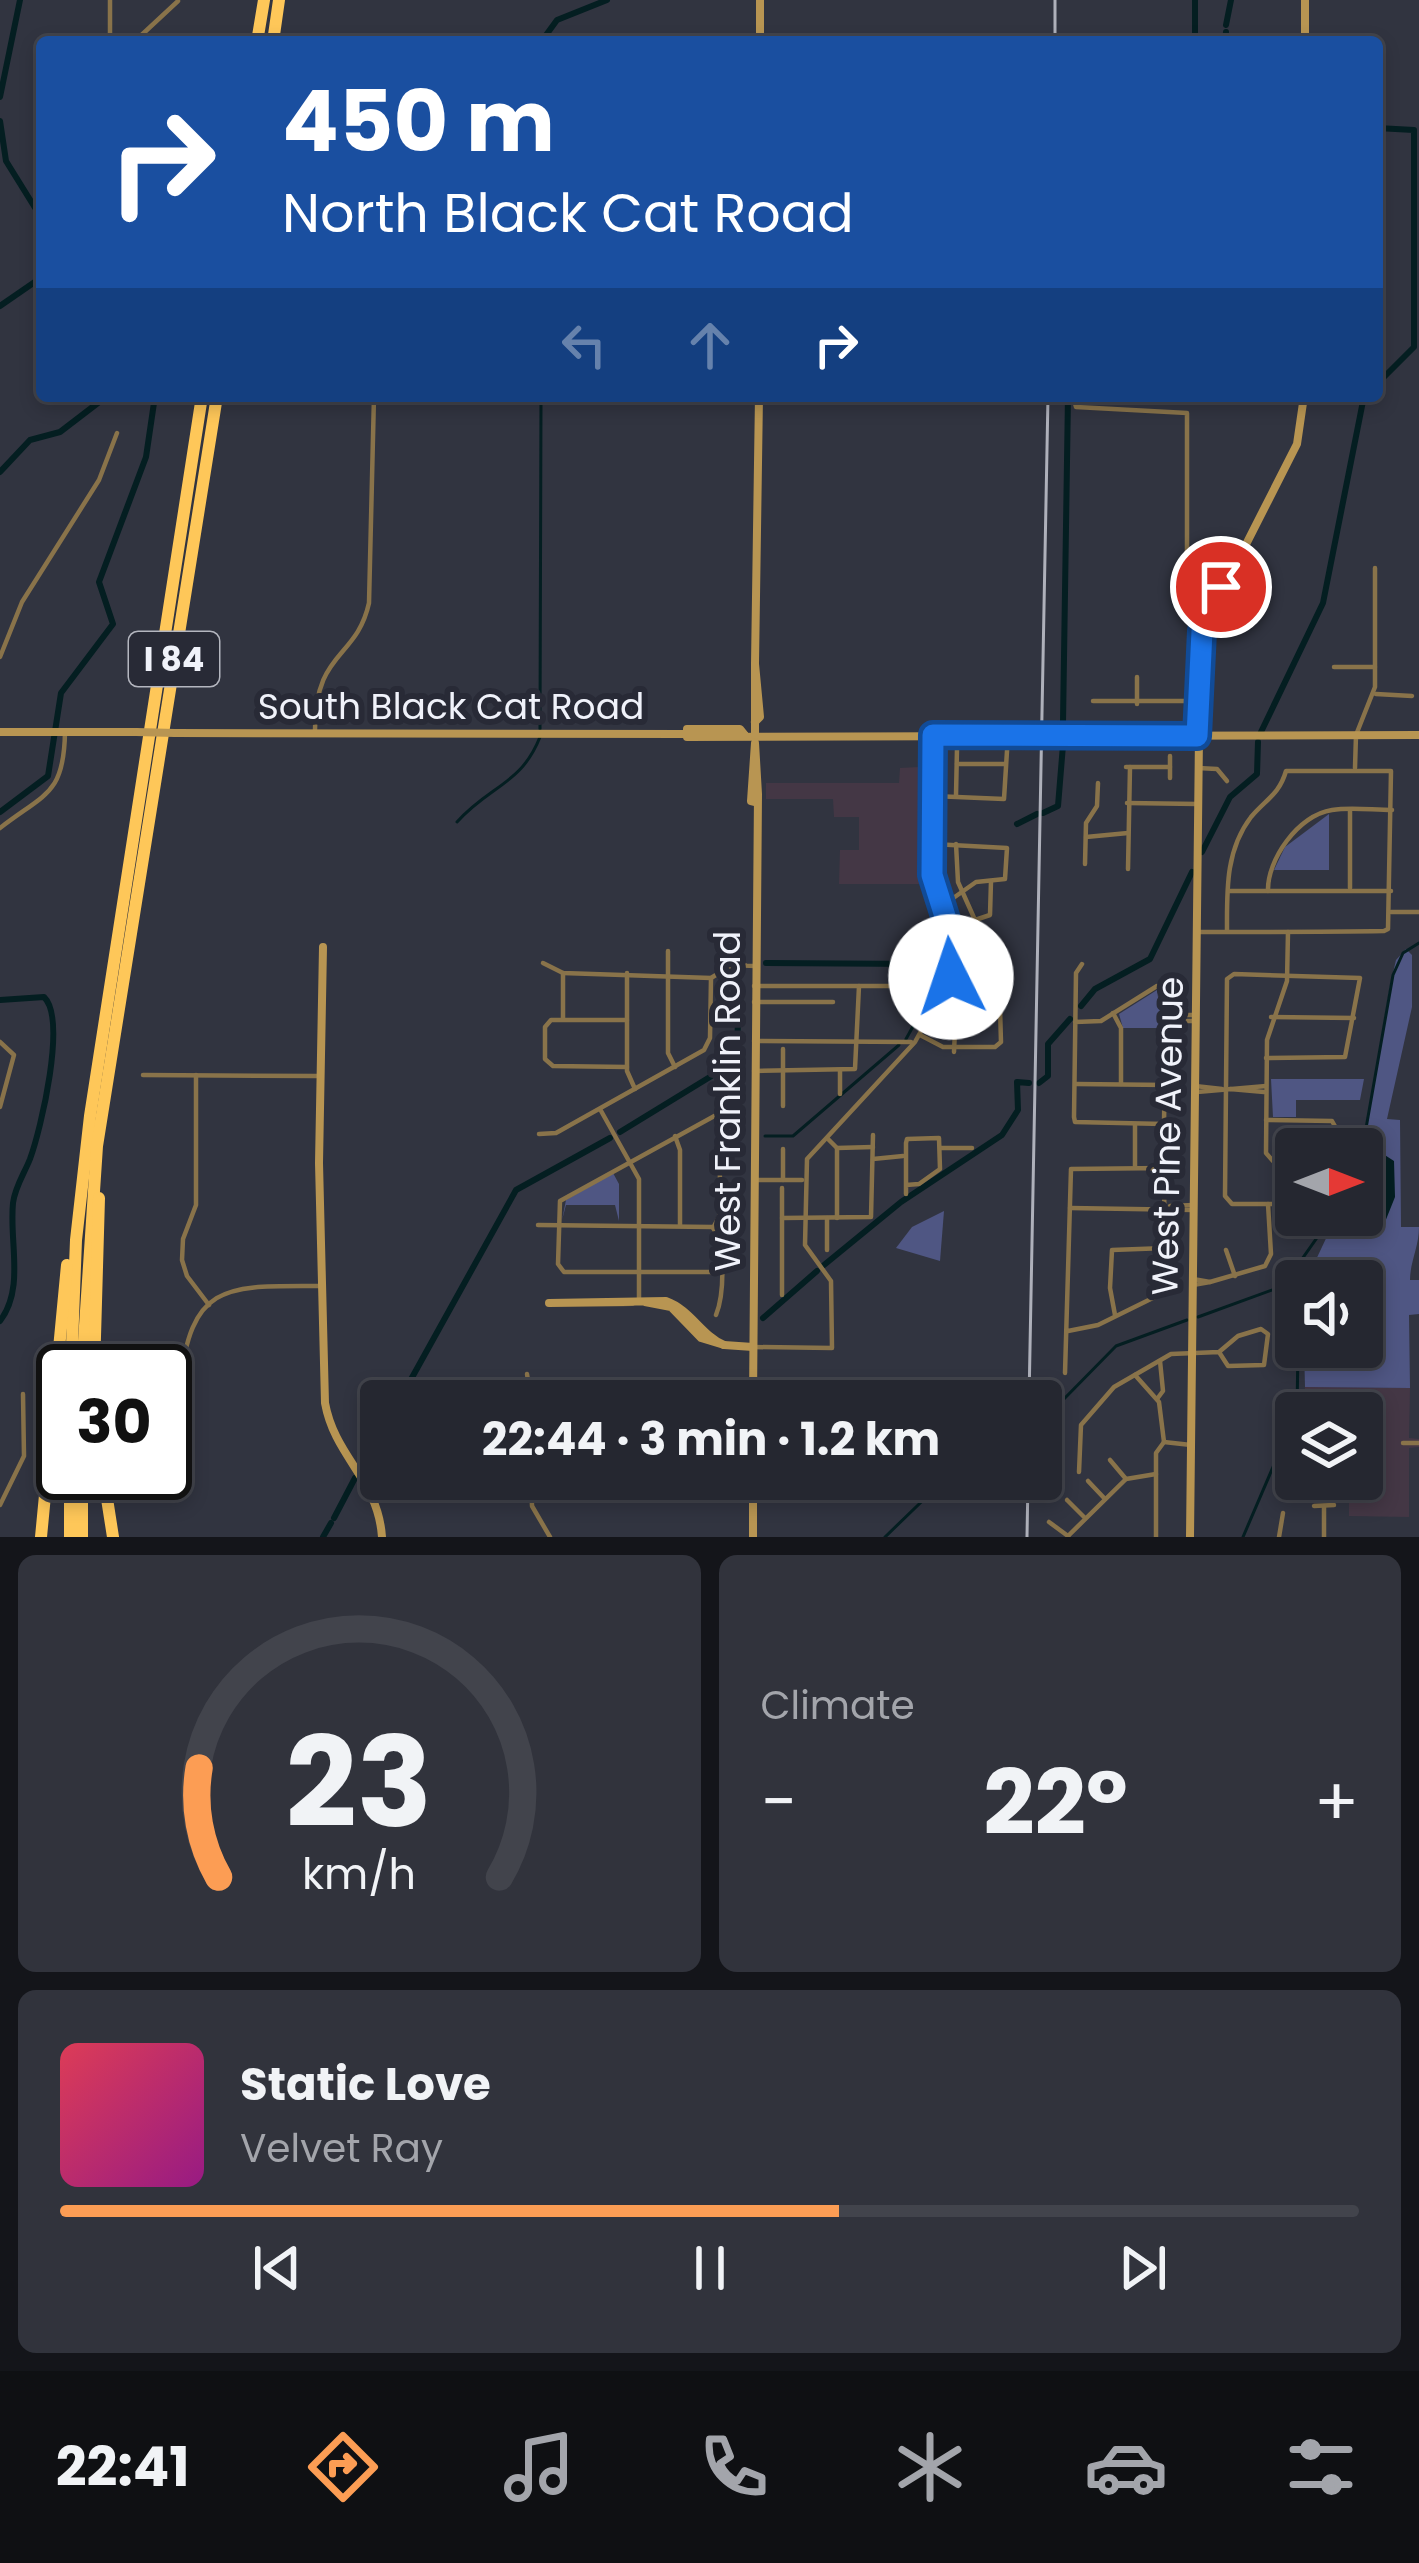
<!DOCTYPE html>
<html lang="en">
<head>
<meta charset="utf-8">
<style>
	:root { --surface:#252730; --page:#31333c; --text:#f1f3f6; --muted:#a3a5ab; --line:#42444c; --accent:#fc9d54 }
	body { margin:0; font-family:Poppins,sans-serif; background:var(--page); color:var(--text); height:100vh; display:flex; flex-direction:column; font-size:45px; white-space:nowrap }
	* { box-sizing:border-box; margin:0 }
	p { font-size:39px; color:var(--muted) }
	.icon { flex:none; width:66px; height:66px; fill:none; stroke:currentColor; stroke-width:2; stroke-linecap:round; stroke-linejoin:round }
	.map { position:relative; height:1537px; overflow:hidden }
	.details { display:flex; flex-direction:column; gap:18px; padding:18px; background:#14151a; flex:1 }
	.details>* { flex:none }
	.top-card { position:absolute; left:36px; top:36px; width:1347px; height:366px; border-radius:12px; box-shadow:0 6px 18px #0003,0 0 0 3px var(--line); background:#1a4fa0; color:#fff; overflow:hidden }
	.needle { width:78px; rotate:90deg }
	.tools { position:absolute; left:1275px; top:1128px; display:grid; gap:24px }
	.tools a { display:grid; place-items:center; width:108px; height:108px; border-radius:12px; background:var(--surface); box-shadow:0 6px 18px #0003,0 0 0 3px var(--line); font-size:60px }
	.speed { position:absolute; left:36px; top:1344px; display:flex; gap:24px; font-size:60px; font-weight:700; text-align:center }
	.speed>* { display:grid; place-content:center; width:156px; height:156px; border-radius:50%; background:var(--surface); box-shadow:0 6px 18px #0003,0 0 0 3px var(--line); line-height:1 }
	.speed .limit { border:6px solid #111; border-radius:18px; background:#fff; color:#111 }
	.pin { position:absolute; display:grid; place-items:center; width:102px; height:102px; color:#fff; margin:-51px; border:6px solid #fff; border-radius:50%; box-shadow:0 3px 12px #0007 }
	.me { position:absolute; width:132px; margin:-66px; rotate:356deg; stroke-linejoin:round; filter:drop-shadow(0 0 9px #0008) }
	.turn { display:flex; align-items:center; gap:42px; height:252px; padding:0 48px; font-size:54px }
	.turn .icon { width:156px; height:156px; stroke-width:2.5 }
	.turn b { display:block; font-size:84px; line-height:102px }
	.lanes { display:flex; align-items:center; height:114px; padding:0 48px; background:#0003; justify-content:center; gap:60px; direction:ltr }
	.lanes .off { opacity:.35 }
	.big { font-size:90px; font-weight:700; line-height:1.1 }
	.details .tile { flex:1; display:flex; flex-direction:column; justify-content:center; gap:18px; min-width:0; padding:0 42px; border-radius:18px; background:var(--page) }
	.details .dial { align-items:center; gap:0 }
	.dial svg { height:312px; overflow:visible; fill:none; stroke:var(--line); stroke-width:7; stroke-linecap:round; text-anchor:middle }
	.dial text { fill:var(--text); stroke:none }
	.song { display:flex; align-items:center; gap:36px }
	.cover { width:144px; height:144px; border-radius:18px; background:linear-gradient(135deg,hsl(350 70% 55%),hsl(310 70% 35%)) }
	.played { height:12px; border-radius:6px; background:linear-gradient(90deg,var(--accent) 60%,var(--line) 60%) }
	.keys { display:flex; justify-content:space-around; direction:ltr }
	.heat { display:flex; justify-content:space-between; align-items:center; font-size:66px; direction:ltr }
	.details .tiles { flex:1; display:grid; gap:18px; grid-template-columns:1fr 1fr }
	.tile:last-child { grid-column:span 2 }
	.trip { position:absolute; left:360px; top:1380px; width:702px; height:120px; border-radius:12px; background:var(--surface); box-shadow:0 6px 18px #0003,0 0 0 3px var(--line); font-weight:700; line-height:120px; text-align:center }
	.tabs { display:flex; height:192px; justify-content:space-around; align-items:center; background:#0f1013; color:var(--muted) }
	.tabs .icon { width:84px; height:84px }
	.tabs .on { color:var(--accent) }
	.tabs b { font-size:54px; color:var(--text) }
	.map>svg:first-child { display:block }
</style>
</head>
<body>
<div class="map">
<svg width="1419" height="1537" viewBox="0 0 1419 1537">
	<rect width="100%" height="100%" fill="#313440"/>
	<!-- education -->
	<g fill="#443745">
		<polygon points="919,743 928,745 928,884 839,884 840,850 859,850 859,817 834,817 833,799 766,799 766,783 899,783 900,768 919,767"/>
		<polygon points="1305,1387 1410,1388 1409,1438 1419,1439 1419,1447 1409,1448 1409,1517 1349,1516 1349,1485 1277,1485 1296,1428 1296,1479 1362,1479 1362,1413 1302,1413"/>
	</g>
	<!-- green -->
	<g fill="#4f5683">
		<polygon points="1329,814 1329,870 1274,870 1285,847"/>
		<path d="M1406,949L1412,955V1007L1387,1119L1400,1120L1401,1227H1419C1419,1247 1410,1262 1410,1280H1419V1314L1409,1315L1410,1388L1305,1387L1304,1347H1362V1281H1306L1337,1215H1362V1149L1390,986L1396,960Z"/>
		<polygon points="1157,990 1162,1028 1123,1028 1119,1014"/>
		<polygon points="1271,1079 1364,1079 1360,1100 1296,1100 1296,1117 1273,1117"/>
		<polygon points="613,1173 619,1184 619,1221 615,1205 566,1205 562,1220 566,1200"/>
		<polygon points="944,1211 940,1261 896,1248 912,1227"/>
	</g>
	<!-- water -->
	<polygon fill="#041e21" points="1377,1150 1394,1161 1395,1197 1385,1222 1363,1230 1348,1215 1362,1215 1362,1189"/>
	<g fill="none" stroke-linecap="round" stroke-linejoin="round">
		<!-- stream -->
		<g stroke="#041e21" stroke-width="3">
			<polyline points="540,729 541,396"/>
			<path d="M457,822C490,785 521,785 540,737"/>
			<polyline points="929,959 934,967"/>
			<polyline points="906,1039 931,994"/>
			<polyline points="765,1136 793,1136 899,1045"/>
			<polyline points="1362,1151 1393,975 1403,953 1419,943"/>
			<polyline points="1198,1317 1283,1286 1333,1215"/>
			<polyline points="1041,1412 1061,1402 1116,1346 1187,1320"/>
			<polyline points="885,1537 945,1479"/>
			<polyline points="1243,1537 1297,1411 1298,1347"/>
		</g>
		<!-- canal -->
		<g stroke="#041e21" stroke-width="6">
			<polyline points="1195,0 1195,42"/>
			<polyline points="1226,25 1231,0"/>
			<polyline points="541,42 557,20 607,0"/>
			<polyline points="1225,42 1226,32"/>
			<polyline points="0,97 20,0"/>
			<polyline points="0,121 6,161 42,219"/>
			<polyline points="1377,128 1414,130 1414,347 1377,384"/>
			<polyline points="38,202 42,199"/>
			<polyline points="0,306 42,277"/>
			<polyline points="0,472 30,440 60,432 107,396"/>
			<polyline points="1063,723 1068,396"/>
			<polyline points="1261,732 1323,603 1364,396"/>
			<polyline points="0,812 48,776 61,693 113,624 99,582 146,457 155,396"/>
			<polyline points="1043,813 1058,806 1063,745"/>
			<polyline points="1017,824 1037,814"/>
			<polyline points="1202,852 1230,797 1257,774 1258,742"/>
			<polyline points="766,963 919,964 940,953"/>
			<path d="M0,1000L44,997C67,1019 41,1129 30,1159C24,1174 15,1187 13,1203C9,1242 25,1288 0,1321"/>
			<polyline points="1081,1006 1095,989 1150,959 1192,872"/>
			<polyline points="1039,1083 1048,1076 1048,1044 1070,1019"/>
			<polyline points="620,1132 736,1061 740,986"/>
			<polyline points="824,1265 901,1202 1002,1135 1018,1110 1017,1082 1029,1083"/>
			<polyline points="763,1318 817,1271"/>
			<polyline points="399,1401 516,1190 610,1138"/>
			<polyline points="364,1463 381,1433"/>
			<polyline points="334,1518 355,1478"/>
			<polyline points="323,1537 331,1523"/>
		</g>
		<!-- street -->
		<g stroke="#89734a" stroke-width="4.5">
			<polyline points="110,0 110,42"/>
			<polyline points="134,42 178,1"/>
			<polyline points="1073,396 1076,407 1187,413 1187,616 1200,645"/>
			<polyline points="0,657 22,602 99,480 117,433"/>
			<polyline points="1334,667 1375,667"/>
			<polyline points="1137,677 1137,704"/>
			<polyline points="1376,694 1412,696"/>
			<polyline points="1093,701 1197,701"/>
			<path d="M315,733C314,649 356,661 369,603L374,396"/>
			<polyline points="957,764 1005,764"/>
			<polyline points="1126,767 1170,767"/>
			<polyline points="1198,768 1217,769 1227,781"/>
			<polyline points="1355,768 1356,735 1375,687 1375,568"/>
			<polyline points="1170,778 1170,756"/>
			<polyline points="933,796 1004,799 1008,735"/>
			<polyline points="956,796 957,748"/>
			<polyline points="1127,803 1198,804"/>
			<path d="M0,828C45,793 64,795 65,732"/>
			<polyline points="1086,837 1128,833"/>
			<polyline points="933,844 1007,848 1005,879 976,882 942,906"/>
			<polyline points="956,844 958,882 975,920 990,915 991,881"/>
			<polyline points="1085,864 1086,823 1097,806 1098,783"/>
			<polyline points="1128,869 1130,767"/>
			<polyline points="1350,888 1350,810"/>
			<polyline points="1229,891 1391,891"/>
			<path d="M1268,891C1267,860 1298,815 1332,810C1351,807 1372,810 1392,810"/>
			<polyline points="1391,912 1419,912"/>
			<path d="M1197,932C1259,932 1321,932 1384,931L1388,929L1391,771H1286C1279,795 1266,799 1251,817C1225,851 1227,892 1227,932"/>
			<polyline points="1288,932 1287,981 1267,1040 1266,1153 1273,1161 1296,1162"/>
			<polyline points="668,951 668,1053 675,1067"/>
			<polyline points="543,963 563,973 711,978 732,965"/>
			<polyline points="745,965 732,965 755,966"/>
			<polyline points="563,973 563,1019"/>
			<polyline points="627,973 627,1071 635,1089"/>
			<polyline points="754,986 920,986 942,994"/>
			<polyline points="754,1002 833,1002"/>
			<polyline points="1113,1013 1121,1028 1121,1084"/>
			<polyline points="1167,1015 1196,1015"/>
			<polyline points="1271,1017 1354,1018"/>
			<polyline points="1167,1021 1196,1021"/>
			<polyline points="1075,1022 1101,1021 1157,986 1166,989 1164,1124 1075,1122 1074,1117 1076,973 1082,964"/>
			<polyline points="920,1035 943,1047 995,1047 1001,1042 999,974 952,971"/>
			<polyline points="754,1041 911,1042"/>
			<polyline points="0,1042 14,1055 0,1107"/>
			<polyline points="783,1049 783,1106"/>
			<polyline points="954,1052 956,1009 1002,1007"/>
			<polyline points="1266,1058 1345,1057 1360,978 1234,974 1227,979 1225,1196 1232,1204 1296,1204"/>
			<polyline points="627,1067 553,1066 545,1059 545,1027 551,1020 627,1020"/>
			<polyline points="754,1071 855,1069 859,986"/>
			<polyline points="143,1075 318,1076"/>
			<polyline points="196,1075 196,1205 183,1239 182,1260 187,1276 209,1305"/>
			<polyline points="1076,1084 1167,1085"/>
			<polyline points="1195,1086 1222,1089"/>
			<polyline points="1230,1089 1264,1092"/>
			<polyline points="1197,1092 1266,1086"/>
			<polyline points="840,1094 840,1071"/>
			<polyline points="600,1109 639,1179 639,1302"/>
			<polyline points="1266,1120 1332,1121 1336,1128 1331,1149"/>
			<polyline points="539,1134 556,1133 704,1050 710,1038 711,978"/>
			<polyline points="675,1136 680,1150 680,1225"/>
			<polyline points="828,1139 837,1148 873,1147"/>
			<polyline points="941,1148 972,1148"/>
			<polyline points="873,1159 903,1156"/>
			<polyline points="1135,1166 1135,1125"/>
			<polyline points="754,1180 802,1180"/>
			<polyline points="783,1180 783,1149"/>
			<polyline points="906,1185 919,1184 940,1169 939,1138 907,1139 906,1143 906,1194"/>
			<polyline points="1170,1206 1194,1205"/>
			<polyline points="1070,1208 1194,1210"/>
			<polyline points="782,1218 871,1217 873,1135"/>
			<polyline points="837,1218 837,1148"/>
			<polyline points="538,1225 712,1227"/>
			<polyline points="827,1250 827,1218"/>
			<polyline points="1226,1250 1235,1276"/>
			<polyline points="1210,1282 1265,1266 1271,1254 1268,1204"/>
			<polyline points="1193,1285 1210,1282 1193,1279"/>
			<polyline points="782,1295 782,1188"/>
			<path d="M716,1315C724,1295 726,1246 713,1228L721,1213L718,1114L560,1201L558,1264L564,1272H720"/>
			<polyline points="1115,1315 1110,1288 1112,1250 1166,1248"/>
			<polyline points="753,1347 832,1348 831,1281 805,1245 807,1159 915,1042 951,977 950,931 932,875 933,735"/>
			<polyline points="1065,1373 1071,1169 1164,1168 1165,1292 1098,1325 1068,1331"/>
			<polyline points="527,1374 531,1401"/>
			<polyline points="1135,1375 1159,1402 1164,1442"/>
			<path d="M180,1385C191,1281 228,1286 319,1286"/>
			<polyline points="1157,1399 1163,1391 1160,1361"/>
			<polyline points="1164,1442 1191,1445"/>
			<polyline points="1403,1443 1419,1443"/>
			<polyline points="1110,1460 1126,1479"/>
			<polyline points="1079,1472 1081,1425 1114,1387 1171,1354 1219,1352 1238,1336 1261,1329 1268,1334 1264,1365 1228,1366 1219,1352"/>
			<polyline points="531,1479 532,1506 550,1537"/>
			<polyline points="1088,1481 1105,1499"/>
			<polyline points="1067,1500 1084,1517"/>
			<polyline points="0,1505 24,1456 23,1394"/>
			<polyline points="1314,1506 1334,1505"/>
			<polyline points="1049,1522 1068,1536"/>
			<polyline points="1068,1536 1126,1479 1156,1474"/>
			<polyline points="1156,1537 1156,1453 1164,1442"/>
			<polyline points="1279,1537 1283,1513"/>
			<polyline points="1324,1537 1324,1506"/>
		</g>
		<!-- secondary -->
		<g stroke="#b89552" stroke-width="8">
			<polyline points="760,42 760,0"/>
			<polyline points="1305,42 1305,0"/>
			<polyline points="755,664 759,396"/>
			<polyline points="0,732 136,732"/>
			<polyline points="175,733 686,734"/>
			<polyline points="744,734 740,729 687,729 687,737 1419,735"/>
			<polyline points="755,735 755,664 760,717 755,722"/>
			<polyline points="1197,735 1202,631 1297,444 1304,396"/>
			<path d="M323,947L319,1163L325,1403C335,1458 378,1479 382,1537"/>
			<path d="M633,1302L549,1303L666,1301C691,1310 701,1335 724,1345L701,1338L671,1307L645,1302"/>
			<polyline points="724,1345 753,1347"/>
			<polyline points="753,1401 758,794 755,743 751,801 755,802"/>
			<polyline points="753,1537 753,1479"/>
			<polyline points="1190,1537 1199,736"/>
		</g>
		<!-- highway -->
		<g stroke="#fec759" stroke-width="12">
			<polyline points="257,42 264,0"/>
			<polyline points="273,42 279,0"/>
			<polyline points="71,1371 76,1240 90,1116 202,396"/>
			<polyline points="82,1371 97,1146 217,396"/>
			<polyline points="94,1371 99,1198"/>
			<polyline points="103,1473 113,1537"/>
			<polyline points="41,1537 67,1265"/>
			<polyline points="70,1537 70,1473"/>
			<polyline points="82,1537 82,1473"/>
		</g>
		<!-- rail -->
		<g stroke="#aeb0ba" stroke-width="3">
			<polyline points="1055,42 1055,0"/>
			<polyline points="1029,1401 1048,396"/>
			<polyline points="1027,1537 1028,1479"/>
		</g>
		<!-- secondary-bridge -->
		<polyline stroke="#b89552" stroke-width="8" points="136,732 175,733"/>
	</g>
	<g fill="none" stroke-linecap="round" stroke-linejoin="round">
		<defs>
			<polyline id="route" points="951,977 950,932 932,875 933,735 1197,736 1202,631 1221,587"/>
		</defs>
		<!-- route casing -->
		<use href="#route" stroke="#114b97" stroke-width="30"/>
		<!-- route -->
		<use href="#route" stroke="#1a73e8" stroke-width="21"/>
	</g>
	<g text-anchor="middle" stroke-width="12" stroke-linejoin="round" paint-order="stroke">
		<!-- shield labels -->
		<rect fill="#282a36" stroke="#b4b6bf" stroke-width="3" x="129" y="632" width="90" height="54" rx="9"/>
		<g font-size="33" font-weight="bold" fill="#f0f2fa">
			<text x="174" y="671">I 84</text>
		</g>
		<!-- street labels -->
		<g font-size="36" fill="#f0f2fa" stroke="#282a36">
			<text x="451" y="719">South Black Cat Road</text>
			<text transform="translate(727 1101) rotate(-90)" y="13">West Franklin Road</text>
			<text transform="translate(1167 1136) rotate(-89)" y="13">West Pine Avenue</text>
		</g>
	</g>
</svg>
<div class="tools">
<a><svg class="needle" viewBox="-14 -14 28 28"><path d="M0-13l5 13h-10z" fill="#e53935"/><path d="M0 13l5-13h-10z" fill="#a3a5ab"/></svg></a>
<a><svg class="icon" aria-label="sound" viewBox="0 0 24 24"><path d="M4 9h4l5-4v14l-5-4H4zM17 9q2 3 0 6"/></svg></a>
<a><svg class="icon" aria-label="layers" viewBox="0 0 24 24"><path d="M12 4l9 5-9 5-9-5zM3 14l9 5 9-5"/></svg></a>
</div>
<div class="speed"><div class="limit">30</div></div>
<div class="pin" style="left:1221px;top:587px;background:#d93025"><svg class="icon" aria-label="arrive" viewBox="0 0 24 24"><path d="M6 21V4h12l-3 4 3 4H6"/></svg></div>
<svg class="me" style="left:951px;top:977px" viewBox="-20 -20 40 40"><circle r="19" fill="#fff"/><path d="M0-13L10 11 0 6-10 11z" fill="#1a73e8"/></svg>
<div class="trip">22:44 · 3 min · 1.2 km</div>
<div class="top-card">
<div class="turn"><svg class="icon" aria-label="right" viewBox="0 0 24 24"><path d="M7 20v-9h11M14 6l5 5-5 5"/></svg><div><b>450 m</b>North Black Cat Road</div></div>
<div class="lanes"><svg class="icon off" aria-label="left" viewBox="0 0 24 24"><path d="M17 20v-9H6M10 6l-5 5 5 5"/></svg><svg class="icon off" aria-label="ahead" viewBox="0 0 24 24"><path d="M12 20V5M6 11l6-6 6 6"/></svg><svg class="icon" aria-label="right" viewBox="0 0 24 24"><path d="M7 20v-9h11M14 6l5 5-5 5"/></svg></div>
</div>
</div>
<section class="details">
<div class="tiles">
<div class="tile dial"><svg viewBox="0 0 100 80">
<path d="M14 69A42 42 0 1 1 86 69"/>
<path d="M14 69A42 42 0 0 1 9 41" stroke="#fc9d54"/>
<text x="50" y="56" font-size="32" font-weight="700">23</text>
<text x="50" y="72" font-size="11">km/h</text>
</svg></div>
<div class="tile"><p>Climate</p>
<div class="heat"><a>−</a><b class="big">22°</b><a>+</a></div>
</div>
<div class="tile">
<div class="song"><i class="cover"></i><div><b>Static Love</b><p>Velvet Ray</p></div></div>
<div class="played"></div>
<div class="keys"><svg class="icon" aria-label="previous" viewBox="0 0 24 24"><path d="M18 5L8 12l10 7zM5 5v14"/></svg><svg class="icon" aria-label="pause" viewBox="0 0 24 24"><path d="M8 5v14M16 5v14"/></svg><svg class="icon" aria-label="next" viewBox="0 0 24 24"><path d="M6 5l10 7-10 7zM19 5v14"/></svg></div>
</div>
</div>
</section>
<nav class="tabs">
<b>22:41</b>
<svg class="icon on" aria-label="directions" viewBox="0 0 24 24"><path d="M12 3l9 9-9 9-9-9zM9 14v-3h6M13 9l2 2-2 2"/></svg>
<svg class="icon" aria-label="music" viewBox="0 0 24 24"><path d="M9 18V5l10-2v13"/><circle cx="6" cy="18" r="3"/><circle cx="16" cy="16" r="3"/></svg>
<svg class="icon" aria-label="phone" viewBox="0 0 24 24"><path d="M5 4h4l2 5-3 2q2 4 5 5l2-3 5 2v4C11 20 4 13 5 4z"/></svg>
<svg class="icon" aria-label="climate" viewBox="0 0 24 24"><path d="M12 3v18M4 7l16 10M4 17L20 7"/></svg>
<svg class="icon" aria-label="car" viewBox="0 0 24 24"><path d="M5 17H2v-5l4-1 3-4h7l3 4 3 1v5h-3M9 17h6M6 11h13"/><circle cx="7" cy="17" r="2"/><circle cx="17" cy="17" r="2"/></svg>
<svg class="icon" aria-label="filters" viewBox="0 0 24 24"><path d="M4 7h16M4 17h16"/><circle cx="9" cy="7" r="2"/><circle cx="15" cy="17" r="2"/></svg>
</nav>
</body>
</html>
